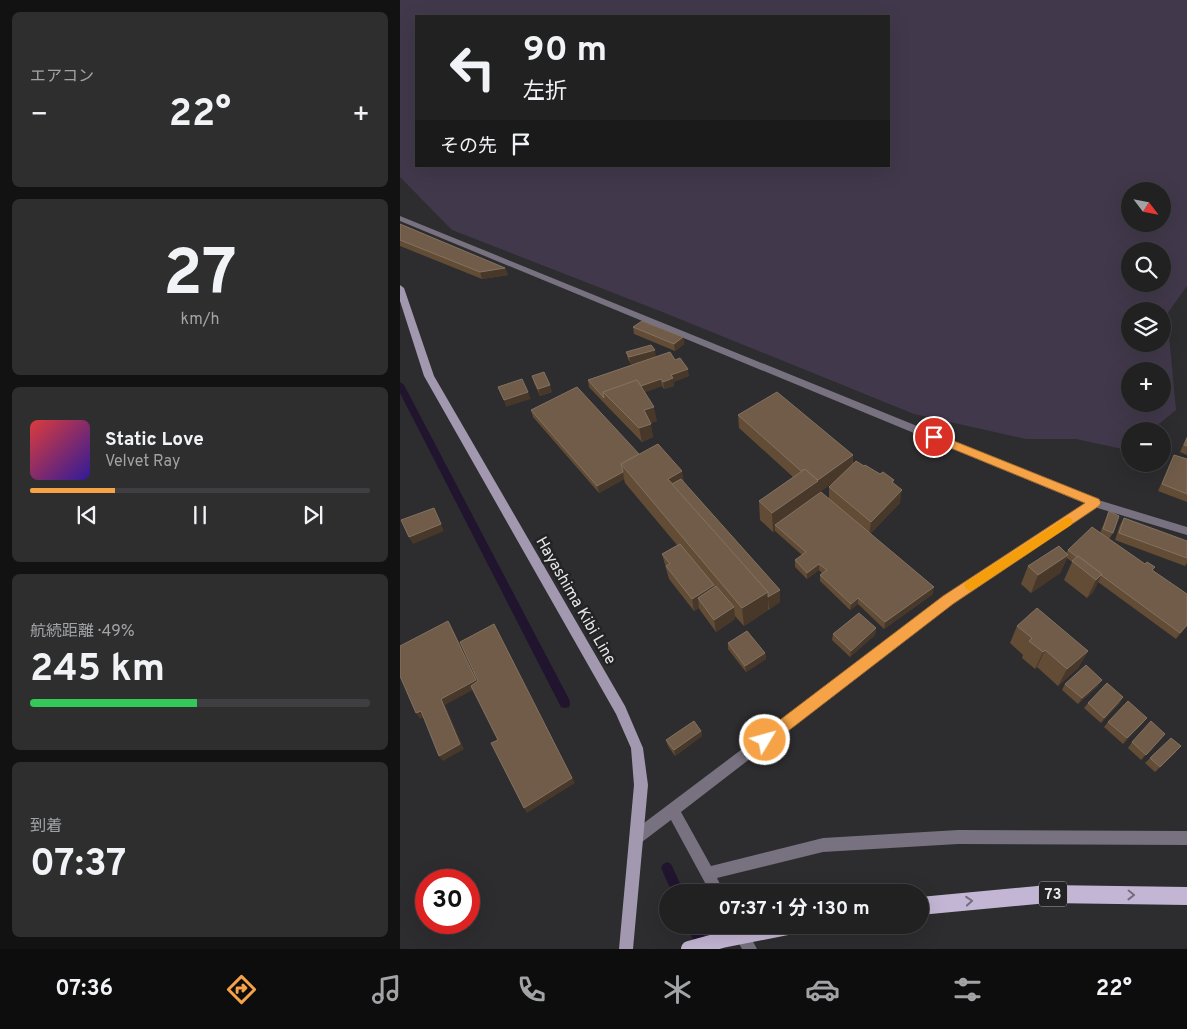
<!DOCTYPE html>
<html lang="ja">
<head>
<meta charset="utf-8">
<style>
	:root { --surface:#222122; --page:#2e2e2f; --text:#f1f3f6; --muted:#a2a3a5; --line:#3f3e40; --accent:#f5a346 }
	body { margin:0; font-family:Overpass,"Noto Sans JP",sans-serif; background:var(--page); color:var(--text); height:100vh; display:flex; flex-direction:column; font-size:19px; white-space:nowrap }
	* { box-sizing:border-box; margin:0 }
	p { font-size:16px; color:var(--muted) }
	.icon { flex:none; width:28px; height:28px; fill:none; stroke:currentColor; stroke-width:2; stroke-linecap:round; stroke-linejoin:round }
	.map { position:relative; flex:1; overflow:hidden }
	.drawer { display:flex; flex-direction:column; gap:12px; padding:12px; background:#131213; width:400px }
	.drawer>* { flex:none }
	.hud { position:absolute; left:15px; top:15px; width:475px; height:152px; border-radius:0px; box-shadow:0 5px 20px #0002,0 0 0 1px var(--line); background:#222122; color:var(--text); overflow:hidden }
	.needle { width:32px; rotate:122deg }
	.buttons { position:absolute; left:721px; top:182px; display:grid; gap:10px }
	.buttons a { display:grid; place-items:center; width:50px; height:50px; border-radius:50%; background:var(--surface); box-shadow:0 5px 20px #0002,0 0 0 1px var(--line); font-size:25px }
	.speed { position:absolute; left:15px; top:869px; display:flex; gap:10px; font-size:25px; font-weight:700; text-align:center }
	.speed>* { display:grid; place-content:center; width:65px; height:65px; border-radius:50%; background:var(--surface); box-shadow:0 5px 20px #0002,0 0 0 1px var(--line); line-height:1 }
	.speed .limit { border:8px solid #d22; background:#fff; color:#111 }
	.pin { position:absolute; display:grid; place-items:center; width:42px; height:42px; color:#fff; margin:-21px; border:2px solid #fff; border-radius:50%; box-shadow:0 1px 5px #0007 }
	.me { position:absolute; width:55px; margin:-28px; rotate:53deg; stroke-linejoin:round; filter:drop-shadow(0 0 4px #0008) }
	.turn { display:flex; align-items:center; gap:18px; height:105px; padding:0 25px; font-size:22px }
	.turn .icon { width:65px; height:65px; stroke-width:2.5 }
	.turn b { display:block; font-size:35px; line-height:42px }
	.then { display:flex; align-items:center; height:48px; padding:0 25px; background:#0003; gap:10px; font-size:19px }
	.big { font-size:38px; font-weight:700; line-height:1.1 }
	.drawer .tile { flex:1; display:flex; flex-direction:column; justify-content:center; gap:8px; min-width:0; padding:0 18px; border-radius:8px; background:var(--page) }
	.drawer .dial { align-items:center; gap:0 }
	.dial b { font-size:65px; line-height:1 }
	.song { display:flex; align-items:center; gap:15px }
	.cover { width:60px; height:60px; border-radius:8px; background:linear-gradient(135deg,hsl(0 70% 55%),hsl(250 70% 35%)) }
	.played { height:5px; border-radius:2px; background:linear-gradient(90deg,var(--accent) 25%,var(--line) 25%) }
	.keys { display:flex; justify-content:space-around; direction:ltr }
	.heat { display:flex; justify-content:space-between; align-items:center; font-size:28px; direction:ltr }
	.charge { height:8px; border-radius:4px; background:linear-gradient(90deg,#34c759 49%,var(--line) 0) }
	.trip { position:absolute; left:259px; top:884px; width:270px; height:50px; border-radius:25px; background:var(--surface); box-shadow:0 5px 20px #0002,0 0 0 1px var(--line); font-weight:700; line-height:50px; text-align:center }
	.tabs { display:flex; height:80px; justify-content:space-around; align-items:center; background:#0e0d0e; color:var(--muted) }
	.tabs .icon { width:35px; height:35px }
	.tabs .current { color:var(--accent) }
	.tabs b { font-size:22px; color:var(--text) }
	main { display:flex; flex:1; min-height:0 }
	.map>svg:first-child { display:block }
</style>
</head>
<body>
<main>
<section class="drawer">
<div class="tile"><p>エアコン</p>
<div class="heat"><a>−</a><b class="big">22°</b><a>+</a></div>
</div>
<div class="tile dial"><b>27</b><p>km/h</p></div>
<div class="tile">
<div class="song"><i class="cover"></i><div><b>Static Love</b><p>Velvet Ray</p></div></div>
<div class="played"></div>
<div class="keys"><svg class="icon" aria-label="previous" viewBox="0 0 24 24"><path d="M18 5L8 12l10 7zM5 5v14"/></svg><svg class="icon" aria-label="pause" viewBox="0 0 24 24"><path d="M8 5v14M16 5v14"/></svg><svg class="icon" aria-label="next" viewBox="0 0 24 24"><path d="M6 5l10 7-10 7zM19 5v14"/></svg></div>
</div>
<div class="tile"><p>航続距離 · 49%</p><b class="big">245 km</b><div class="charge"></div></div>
<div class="tile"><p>到着</p><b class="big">07:37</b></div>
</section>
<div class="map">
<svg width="787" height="949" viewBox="0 0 787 949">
	<rect width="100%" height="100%" fill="#2d2c2e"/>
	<!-- green -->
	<path fill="#41394b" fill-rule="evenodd" d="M0,0H787V286L767,314L776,410L750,431H730V448L727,450L676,439H626L514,414L265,313L52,230L0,177ZM16,16H489V166H16ZM730,191H762V224H730ZM730,251H762V284H730ZM730,311H762V344H730ZM730,371H762V404H730Z"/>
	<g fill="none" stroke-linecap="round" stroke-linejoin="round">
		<!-- stream -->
		<g fill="#20142e" fill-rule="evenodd">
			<polygon points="0,382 4,385 169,699 170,703 169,707 165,708 161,707 0,393"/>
			<polygon points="267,862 271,864 284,892 272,892 261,868 263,864"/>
			<polygon points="287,925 300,925 309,947 309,949 297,949"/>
		</g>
		<!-- minor -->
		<g fill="#777180" fill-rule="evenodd">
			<polygon points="0,216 699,500 700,503 699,506 552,603 281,812 311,866 423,838 558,830 787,831 787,845 558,844 423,852 317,878 324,892 310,892 271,820 242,842 237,844 232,842 230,837 232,832 544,597 686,504 0,221"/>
			<polygon points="329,925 344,925 357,949 342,949"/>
		</g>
		<!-- tertiary -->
		<polygon fill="#777180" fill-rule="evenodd" points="695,499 787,527 787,535 691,506 690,503 691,500"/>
		<!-- secondary -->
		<polygon fill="#a298af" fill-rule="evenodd" points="0,285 4,288 34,376 225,706 243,748 248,785 233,949 219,949 234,785 231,748 216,714 24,376 0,301"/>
		<!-- primary -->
		<polygon fill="#c3b6d4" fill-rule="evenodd" points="648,885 787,887 787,905 648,903 520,915 520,897"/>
		<!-- primary-bridge -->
		<polyline stroke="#c3b6d4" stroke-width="16" points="289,949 322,940 398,925"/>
	</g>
	<!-- wall -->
	<g fill="#624c35" fill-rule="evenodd">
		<polygon points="0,224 105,268 108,275 82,279 0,246"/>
		<polygon points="233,327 283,337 284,344 275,351 234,334"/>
		<polygon points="226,352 275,360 289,376 273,382 274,386 264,389 262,386 245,392 257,421 250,423 253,437 242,442 206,405 189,387 188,380 247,360 231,364 228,359"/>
		<polygon points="132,376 152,392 140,396 134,383"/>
		<polygon points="131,410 239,454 284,483 380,590 380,602 344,626 334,615 335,619 316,632 300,610 299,608 294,611 269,579 262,554 277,545 225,483 224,479 199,493 133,417"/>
		<path d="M338,415L453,455V464L464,466L480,474L494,480L493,483L500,503L470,534L533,594L484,629L458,604L450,610L420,581V575L422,573L419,570L407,579L395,567V560L402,555L375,531V530L373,532L360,520L359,501L393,477L339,428ZM438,479L429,487V499L418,494V493Z"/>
		<polygon points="787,436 787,455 780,452"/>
		<polygon points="774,455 787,459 787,502 758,491"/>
		<polygon points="709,511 713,533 709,539 753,570 787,626 776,639 698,582 693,592 687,598 664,580 672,562 667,558 660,573 631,593 621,584 628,566 666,553 668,550 700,533"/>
		<polygon points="724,518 787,541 787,563 785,566 715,540 720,525"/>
		<polygon points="617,626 688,651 678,668 658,686 637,667 635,669 622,658 623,655 610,643"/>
		<polygon points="476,628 475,635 450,657 432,640 433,634"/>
		<polygon points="328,643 365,653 366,659 346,672 328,649"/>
		<polygon points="665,684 698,686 678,704 662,690"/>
		<polygon points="688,703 720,703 701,723 684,708"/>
		<polygon points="708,722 743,723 723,744 704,727"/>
		<polygon points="301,731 302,736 275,756 268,746 266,740"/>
		<polygon points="765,734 741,760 728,748 732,742"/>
		<polygon points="776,752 755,772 745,763 750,758"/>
	</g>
	<!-- shaded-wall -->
	<g fill="#47382a">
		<polygon points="105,268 108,275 82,279 80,272"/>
		<polygon points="283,337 284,344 275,351 274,344"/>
		<polygon points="255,350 256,357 231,364 229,357"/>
		<polygon points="288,369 289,376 273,382 274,386 264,389 263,382 271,375"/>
		<polygon points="261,379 262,386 214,403 208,397"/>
		<polygon points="150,385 152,392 140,396 138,389"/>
		<polygon points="128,392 131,399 106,407 104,400"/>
		<polygon points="254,407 257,421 247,424 244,410"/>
		<polygon points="251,424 253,437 242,442 239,428"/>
		<polygon points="453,455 452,469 418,493 418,500 375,525 375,530 373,532 372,513"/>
		<polygon points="282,471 286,491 278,495 268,479"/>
		<polygon points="223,472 224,479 199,493 197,486"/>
		<polygon points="502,490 500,503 469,535 471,522"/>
		<polygon points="34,508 44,531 13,544 9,537"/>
		<polygon points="668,555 660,573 631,593 638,575"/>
		<polygon points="419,564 419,570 407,579 407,573"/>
		<polygon points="702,574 693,592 687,598 696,580"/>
		<polygon points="314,585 316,597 298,598 299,608 294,611 292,599"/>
		<polygon points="534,587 533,594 484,629 485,622"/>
		<polygon points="380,590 380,602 369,610 368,597"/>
		<polygon points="368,592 368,610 344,626 342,608"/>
		<polygon points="458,598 458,604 450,610 451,604"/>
		<polygon points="334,607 335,619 316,632 314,620"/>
		<polygon points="48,621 52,627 80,686 45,705 64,749 43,761 39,756 41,699"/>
		<polygon points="94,624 175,783 127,813 124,808"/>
		<polygon points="787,625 787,626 776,639 780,633"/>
		<polygon points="476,628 475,635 450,657 451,651"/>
		<polygon points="645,650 637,667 635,669 643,652"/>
		<polygon points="688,651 678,668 658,686 667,669"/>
		<polygon points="365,653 366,659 346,672 345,666"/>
		<polygon points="702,680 698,686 678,704 682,698"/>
		<polygon points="723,697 720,703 701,723 704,718"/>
		<polygon points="21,711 25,716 20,719 16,713"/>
		<polygon points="747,718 743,723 723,744 727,738"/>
		<polygon points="301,731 302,736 275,756 274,750"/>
	</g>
	<!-- building -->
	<g fill="#705c48" stroke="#837261">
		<polygon points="0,224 105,268 80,272 0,240"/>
		<polygon points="242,321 283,337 274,344 233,327"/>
		<polygon points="251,345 255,350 229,357 226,352"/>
		<polygon points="270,352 275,360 280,358 288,369 271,375 273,378 263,382 261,379 241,386 237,380 203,392 204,398 188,380"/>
		<polygon points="144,372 150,385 138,389 132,376"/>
		<polygon points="122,379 128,392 104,400 98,387"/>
		<polygon points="237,380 254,407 244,410 251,424 239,428 203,392"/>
		<polygon points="177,387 239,454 221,464 223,472 197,486 131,410"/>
		<polygon points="377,392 453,455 418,480 405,469 401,471 338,415"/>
		<polygon points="787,438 787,446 784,445"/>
		<polygon points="258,444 282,471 268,479 368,592 342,608 221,464"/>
		<polygon points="774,455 787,459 787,494 762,484"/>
		<polygon points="456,461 464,466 465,465 480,474 483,472 494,480 492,482 502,490 471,522 429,487"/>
		<polygon points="405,469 418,481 372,513 359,501"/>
		<polygon points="281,479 380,590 368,597 368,592 272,484"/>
		<polygon points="421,492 534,587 485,622 458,598 451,604 420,575 427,570 419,564 407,573 395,560 406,552 375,525"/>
		<polygon points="34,508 41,524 9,537 1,520"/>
		<polygon points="709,511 719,516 713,533 703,529"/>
		<polygon points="724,518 787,541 787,558 719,533"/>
		<polygon points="692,527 745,564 747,562 755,567 752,570 787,594 787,625 780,633 701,575 702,574 678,556 677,557 668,550"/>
		<polygon points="280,544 314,585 292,599 266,566 270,564 262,554"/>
		<polygon points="659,546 668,555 638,575 628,566"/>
		<polygon points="678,556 702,574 696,580 672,561"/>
		<polygon points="316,586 334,607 314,620 298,598"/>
		<polygon points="637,608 688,651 667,669 645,650 643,652 629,641 632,638 617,626"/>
		<polygon points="459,613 476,628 451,651 433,634"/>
		<polygon points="48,621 76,680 41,699 60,744 39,756 21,711 16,713 0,676 0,646"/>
		<polygon points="94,624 172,778 124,808 91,743 98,740 71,686 78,681 60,642"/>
		<polygon points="347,631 365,653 345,666 328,643"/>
		<polygon points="686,665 702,680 682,698 665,684"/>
		<polygon points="707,683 723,697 704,718 688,703"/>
		<polygon points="728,701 747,718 727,738 708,722"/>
		<polygon points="294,721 301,731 274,750 266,740"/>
		<polygon points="751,721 765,734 746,755 732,742"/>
		<polygon points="771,738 781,746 760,767 750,758"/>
	</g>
	<!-- one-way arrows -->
	<defs><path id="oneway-chevron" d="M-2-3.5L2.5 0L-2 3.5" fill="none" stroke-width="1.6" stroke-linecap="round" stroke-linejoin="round" transform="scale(1.25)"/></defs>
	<g stroke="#736c7c">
		<use href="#oneway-chevron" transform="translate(731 895) rotate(1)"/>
		<use href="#oneway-chevron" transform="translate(569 901) rotate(-5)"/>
	</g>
	<!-- route -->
	<polygon fill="#f5a346" stroke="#9f6a2e" points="534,433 699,499 701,503 699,506 553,604 370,745 365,747 360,745 358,740 360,735 543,596 685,503 531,440 529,437"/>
	<!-- slow -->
	<polygon fill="#f59e0b" points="667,517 671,518 673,521 671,525 574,589 570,591 566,589 564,586 566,582"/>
	<g text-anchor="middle" stroke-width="5" stroke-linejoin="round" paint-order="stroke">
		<!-- shield labels -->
		<rect fill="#232224" stroke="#adacae" stroke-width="1" x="639" y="881.5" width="28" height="25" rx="4"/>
		<g font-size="15" font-weight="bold" fill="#e8e7e9">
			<text x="653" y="899">73</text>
		</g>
		<!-- street labels -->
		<g font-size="16" fill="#e8e7e9" stroke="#232224">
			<text transform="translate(177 600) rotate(60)" y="6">Hayashima Kibi Line</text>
		</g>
	</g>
</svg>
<div class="buttons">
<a><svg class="needle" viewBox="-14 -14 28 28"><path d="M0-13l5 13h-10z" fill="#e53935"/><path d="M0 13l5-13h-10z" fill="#a2a3a5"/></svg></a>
<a><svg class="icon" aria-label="search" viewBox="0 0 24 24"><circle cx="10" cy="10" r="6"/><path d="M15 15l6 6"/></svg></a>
<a><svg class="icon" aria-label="layers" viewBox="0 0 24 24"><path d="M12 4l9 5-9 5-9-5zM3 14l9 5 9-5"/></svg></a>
<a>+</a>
<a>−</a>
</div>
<div class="speed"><div class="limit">30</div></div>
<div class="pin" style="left:534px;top:437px;background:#d93025"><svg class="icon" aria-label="arrive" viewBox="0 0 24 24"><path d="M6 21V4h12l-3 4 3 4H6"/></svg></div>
<svg class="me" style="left:365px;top:740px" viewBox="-20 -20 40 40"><circle r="17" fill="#f5a346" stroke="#fff" stroke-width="3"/><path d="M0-11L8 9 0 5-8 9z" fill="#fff"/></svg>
<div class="trip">07:37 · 1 分 · 130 m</div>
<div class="hud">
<div class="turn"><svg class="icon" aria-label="left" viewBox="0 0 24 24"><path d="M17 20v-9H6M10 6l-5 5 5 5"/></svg><div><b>90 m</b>左折</div></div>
<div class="then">その先<svg class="icon" aria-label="arrive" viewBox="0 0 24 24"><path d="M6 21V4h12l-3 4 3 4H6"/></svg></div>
</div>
</div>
</main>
<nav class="tabs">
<b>07:36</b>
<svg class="icon current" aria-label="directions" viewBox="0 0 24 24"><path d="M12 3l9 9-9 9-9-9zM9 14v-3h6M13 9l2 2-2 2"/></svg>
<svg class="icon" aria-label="music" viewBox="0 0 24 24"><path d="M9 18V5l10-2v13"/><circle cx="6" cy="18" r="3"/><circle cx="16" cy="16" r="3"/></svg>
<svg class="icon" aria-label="phone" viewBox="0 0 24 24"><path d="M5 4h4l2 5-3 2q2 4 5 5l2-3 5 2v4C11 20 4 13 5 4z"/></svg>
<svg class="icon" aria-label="climate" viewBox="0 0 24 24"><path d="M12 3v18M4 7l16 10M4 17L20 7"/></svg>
<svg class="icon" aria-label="car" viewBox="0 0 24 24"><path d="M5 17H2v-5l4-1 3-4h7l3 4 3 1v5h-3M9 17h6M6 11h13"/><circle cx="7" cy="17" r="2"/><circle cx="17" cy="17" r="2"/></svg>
<svg class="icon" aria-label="filters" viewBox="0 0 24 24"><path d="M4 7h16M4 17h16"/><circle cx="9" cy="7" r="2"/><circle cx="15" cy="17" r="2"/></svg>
<b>22°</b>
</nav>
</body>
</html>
